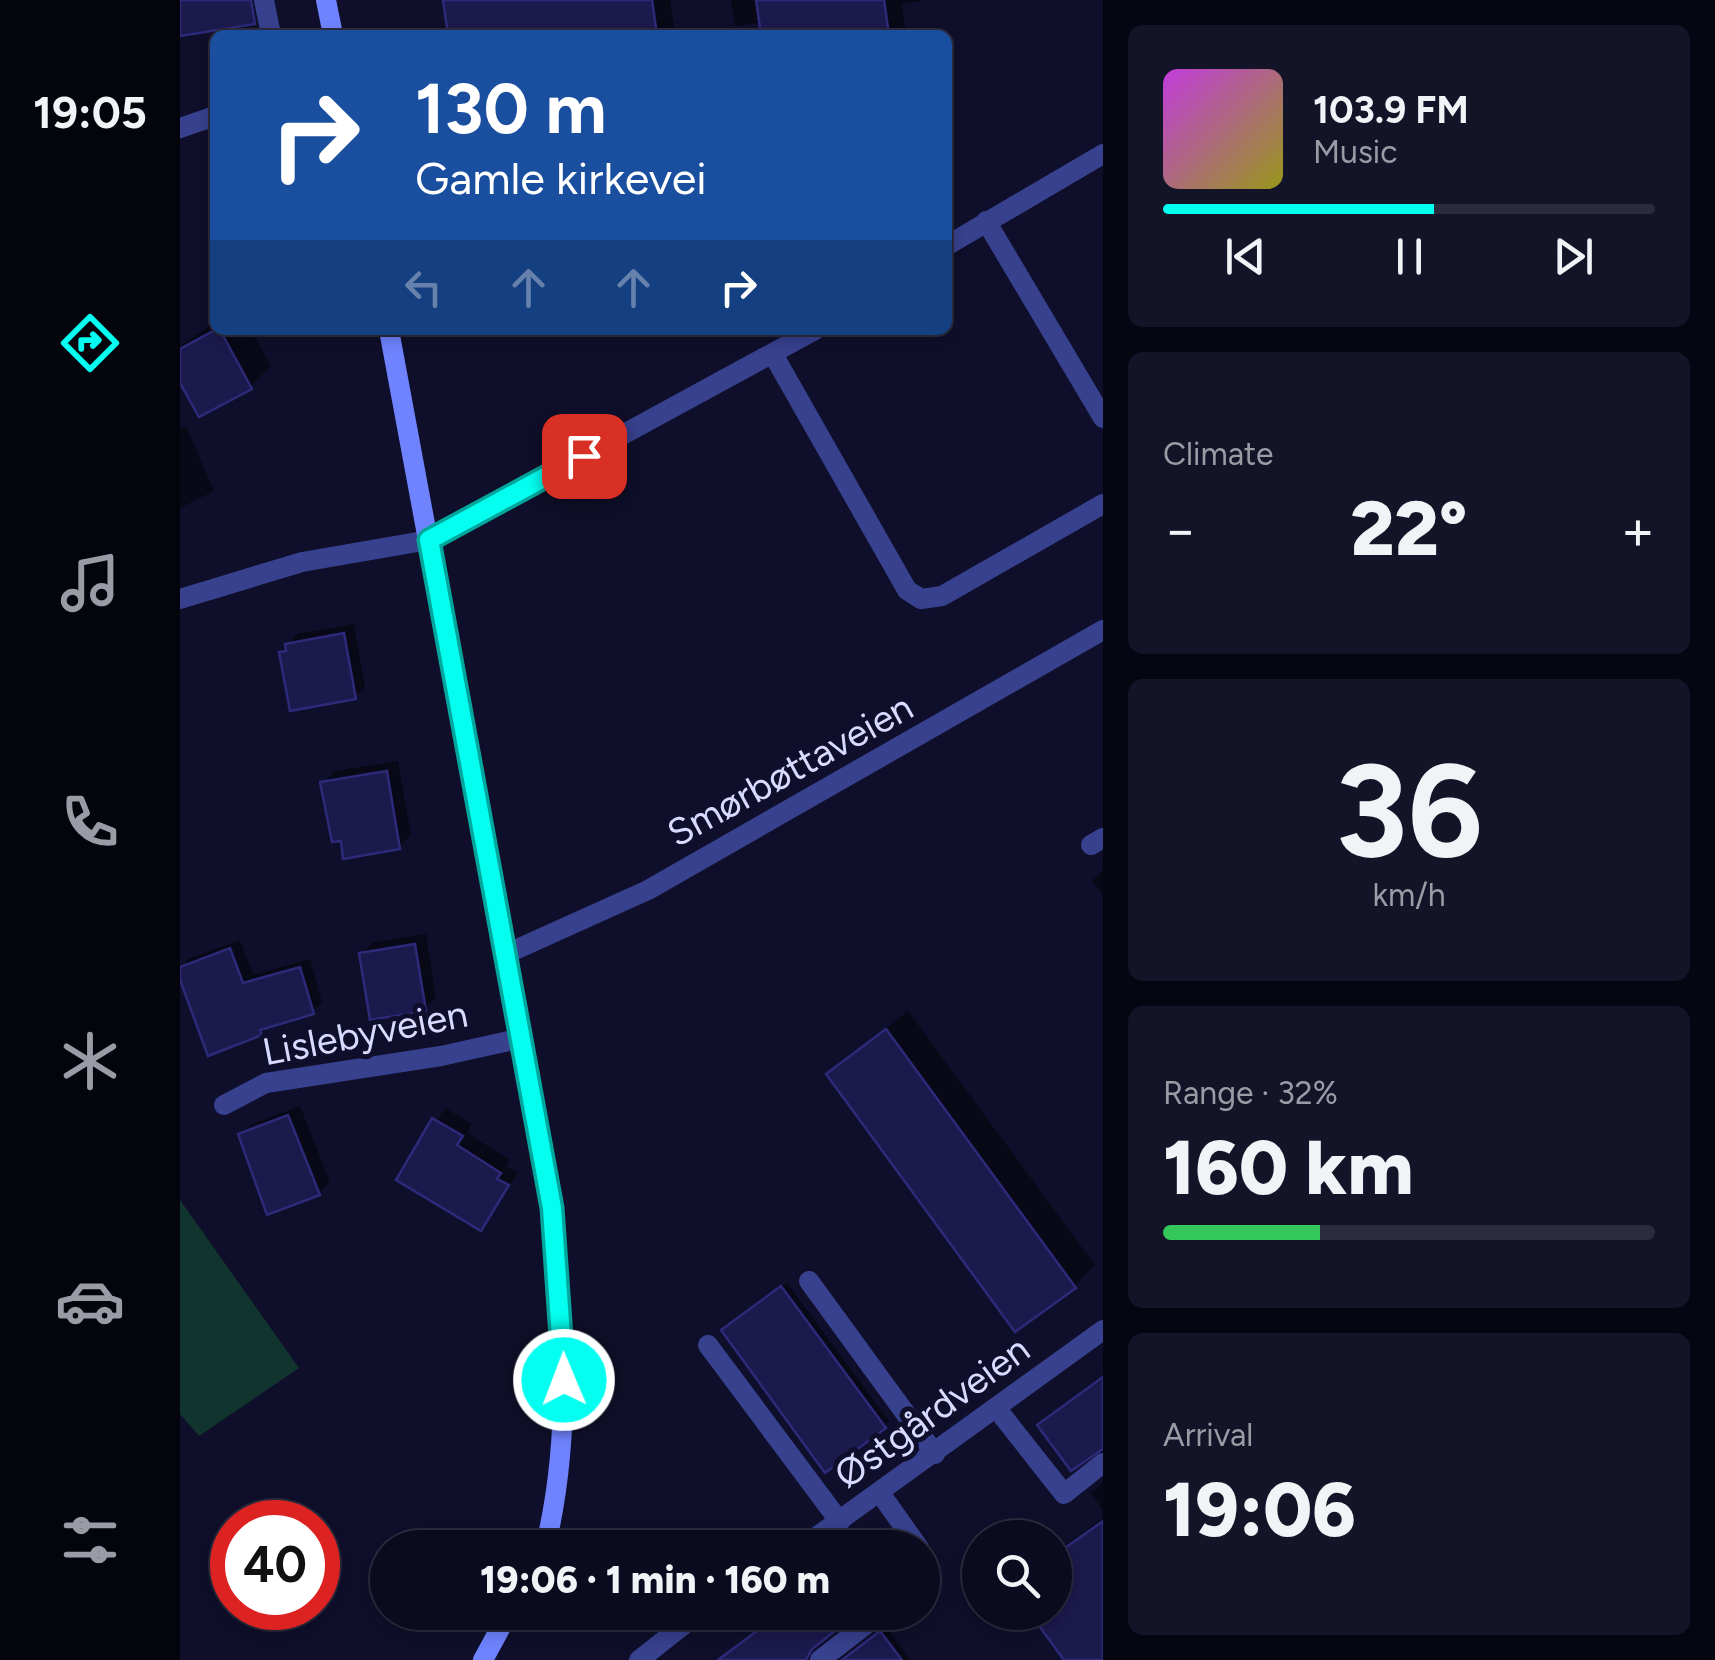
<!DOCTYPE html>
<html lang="en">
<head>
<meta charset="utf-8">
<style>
	:root { --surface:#0b0b20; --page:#141429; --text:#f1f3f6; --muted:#9a9ba5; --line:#2b2b3e; --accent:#04fff0 }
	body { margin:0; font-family:Figtree,sans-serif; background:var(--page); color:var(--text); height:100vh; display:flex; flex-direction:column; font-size:38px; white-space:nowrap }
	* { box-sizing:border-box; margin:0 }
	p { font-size:32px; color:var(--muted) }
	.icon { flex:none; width:55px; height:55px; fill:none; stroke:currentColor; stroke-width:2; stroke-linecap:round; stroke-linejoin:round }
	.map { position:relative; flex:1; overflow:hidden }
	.side { display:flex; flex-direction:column; gap:25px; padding:25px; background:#060612; width:612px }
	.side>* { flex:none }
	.top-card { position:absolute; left:30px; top:30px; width:742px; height:305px; border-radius:15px; box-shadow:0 5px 15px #0003,0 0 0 2px var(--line); background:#1a4fa0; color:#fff; overflow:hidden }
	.buttons { position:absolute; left:782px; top:1520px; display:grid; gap:20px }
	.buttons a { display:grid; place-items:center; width:110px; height:110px; border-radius:50%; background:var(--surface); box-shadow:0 5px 15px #0003,0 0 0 2px var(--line); font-size:50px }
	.speed { position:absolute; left:30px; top:1500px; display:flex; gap:20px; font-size:50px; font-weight:700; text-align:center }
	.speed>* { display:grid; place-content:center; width:130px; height:130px; border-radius:50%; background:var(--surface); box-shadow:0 5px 15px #0003,0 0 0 2px var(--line); line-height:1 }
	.speed .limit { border:15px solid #d22; background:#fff; color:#111 }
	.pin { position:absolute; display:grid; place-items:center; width:85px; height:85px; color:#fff; margin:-42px; border-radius:20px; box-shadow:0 5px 15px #0006 }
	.me { position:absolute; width:110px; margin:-55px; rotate:359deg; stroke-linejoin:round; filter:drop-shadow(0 0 8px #0008) }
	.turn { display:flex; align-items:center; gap:35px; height:210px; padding:0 40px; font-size:45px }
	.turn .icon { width:130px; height:130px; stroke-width:2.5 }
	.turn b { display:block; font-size:70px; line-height:85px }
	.lanes { display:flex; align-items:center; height:95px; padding:0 40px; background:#0003; justify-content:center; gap:50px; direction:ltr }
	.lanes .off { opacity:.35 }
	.big { font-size:75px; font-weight:800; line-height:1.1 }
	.side .widget { flex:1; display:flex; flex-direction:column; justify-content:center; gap:15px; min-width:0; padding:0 35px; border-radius:15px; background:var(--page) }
	.side .dial { align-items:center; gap:0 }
	.dial b { font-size:130px; line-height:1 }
	.song { display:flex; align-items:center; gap:30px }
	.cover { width:120px; height:120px; border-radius:15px; background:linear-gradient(135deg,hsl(290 70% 55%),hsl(60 70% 35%)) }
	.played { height:10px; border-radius:5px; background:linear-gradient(90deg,var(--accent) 55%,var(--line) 55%) }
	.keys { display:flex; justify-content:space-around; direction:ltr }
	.heat { display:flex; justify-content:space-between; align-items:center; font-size:55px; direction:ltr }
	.charge { height:15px; border-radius:8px; background:linear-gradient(90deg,#34c759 32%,var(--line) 0) }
	.trip { position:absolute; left:190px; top:1530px; width:570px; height:100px; border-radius:50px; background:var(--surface); box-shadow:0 5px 15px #0003,0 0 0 2px var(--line); font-weight:800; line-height:100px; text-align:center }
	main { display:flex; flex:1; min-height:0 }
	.menu { display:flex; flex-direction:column; width:180px; justify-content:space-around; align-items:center; background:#04040d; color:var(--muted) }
	.menu .icon { width:70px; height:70px }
	.menu .selected { color:var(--accent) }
	.menu b { font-size:45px; color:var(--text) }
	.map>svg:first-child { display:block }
</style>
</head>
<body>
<main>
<nav class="menu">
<b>19:05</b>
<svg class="icon selected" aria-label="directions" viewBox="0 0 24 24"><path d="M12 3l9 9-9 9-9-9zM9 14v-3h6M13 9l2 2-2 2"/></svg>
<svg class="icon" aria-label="music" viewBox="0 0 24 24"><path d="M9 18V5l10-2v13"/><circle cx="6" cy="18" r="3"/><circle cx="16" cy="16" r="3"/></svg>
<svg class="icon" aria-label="phone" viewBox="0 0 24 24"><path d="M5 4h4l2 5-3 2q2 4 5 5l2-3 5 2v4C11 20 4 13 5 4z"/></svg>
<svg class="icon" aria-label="climate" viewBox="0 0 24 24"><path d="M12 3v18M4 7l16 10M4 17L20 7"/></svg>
<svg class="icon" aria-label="car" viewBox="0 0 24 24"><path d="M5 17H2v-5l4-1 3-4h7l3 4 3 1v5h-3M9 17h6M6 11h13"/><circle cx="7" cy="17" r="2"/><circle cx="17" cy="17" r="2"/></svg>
<svg class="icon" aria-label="filters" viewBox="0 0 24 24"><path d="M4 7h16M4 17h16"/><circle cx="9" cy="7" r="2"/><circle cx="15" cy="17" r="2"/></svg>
</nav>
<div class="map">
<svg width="923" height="1660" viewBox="0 0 923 1660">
	<rect width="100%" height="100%" fill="#0f0f2b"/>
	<!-- green -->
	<polygon fill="#11352e" points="0,1200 119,1368 19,1436 0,1414"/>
	<!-- shadow -->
	<g fill="#0007">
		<polygon points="265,0 490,0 495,35 270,35"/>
		<polygon points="551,0 746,0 722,4 726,35 583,35 582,22 555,26"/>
		<polygon points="35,323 35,330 71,330 91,366 70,387 0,377 0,346"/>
		<polygon points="6,426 34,491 0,508 0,428"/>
		<polygon points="174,624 185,687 175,697 101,653 117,634"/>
		<polygon points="218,761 231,835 219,846 163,838 143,783 155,771"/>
		<polygon points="923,870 923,895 912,881"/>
		<polygon points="246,934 256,997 245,1008 181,954 193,942"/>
		<polygon points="60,940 73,975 130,959 142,1002 132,1012 90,1024 81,1033 0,973 8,959"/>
		<polygon points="728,1011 915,1265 894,1286 649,1074"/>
		<polygon points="120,1106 150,1182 138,1193 61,1135 72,1124"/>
		<polygon points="265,1108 292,1124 287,1133 330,1160 326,1166 338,1173 301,1228 219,1180"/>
		<polygon points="607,1283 709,1421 704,1427 549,1325"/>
		<polygon points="923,1482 923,1510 911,1493"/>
		<polygon points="923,1518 923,1660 887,1660 875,1612 875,1552"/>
		<polygon points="711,1534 720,1548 693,1548"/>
		<polygon points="707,1628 730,1660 664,1660"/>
	</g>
	<!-- building -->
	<g fill="#1c194d" stroke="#2d2a7a" stroke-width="2.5">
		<polygon points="0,0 71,0 75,24 0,36"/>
		<polygon points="263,0 472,0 477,35 268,35"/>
		<polygon points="576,0 704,0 709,35 581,35"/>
		<polygon points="35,330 40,330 72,389 19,417 0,383 0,349"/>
		<polygon points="164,633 176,699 110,711 99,652 106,651 105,644"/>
		<polygon points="207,771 220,849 163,859 161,841 152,842 140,782"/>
		<polygon points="235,944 246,1011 190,1020 179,953"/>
		<polygon points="50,948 63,983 120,967 134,1014 80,1030 82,1035 28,1056 0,980 0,967"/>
		<polygon points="706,1029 896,1288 835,1332 646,1074"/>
		<polygon points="108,1115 140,1195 87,1215 58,1134"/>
		<polygon points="252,1118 283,1136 277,1145 321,1173 317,1179 329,1185 301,1231 216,1180"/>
		<polygon points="601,1286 706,1428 645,1473 541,1330"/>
		<polygon points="923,1377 923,1449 891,1471 857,1425"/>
		<polygon points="923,1521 923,1660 884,1660 849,1612 875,1612 875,1555"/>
		<polygon points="602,1612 679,1612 632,1649 626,1660 538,1660"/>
		<polygon points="700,1631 722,1660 662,1660"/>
	</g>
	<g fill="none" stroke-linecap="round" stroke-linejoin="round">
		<!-- lane -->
		<g stroke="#37418d" stroke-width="20">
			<polyline points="84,0 91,35"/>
			<polyline points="0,128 35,116"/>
			<polyline points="806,221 923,418"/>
			<polyline points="594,356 727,590 741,599 762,596 923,504"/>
			<polyline points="911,845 923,838"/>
			<polyline points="629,1281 755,1454"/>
			<polyline points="528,1345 660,1522"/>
			<polyline points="817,1409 884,1494 923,1463"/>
			<polyline points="700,1493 739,1548"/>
			<polyline points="742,1558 742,1574"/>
			<polyline points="640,1660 702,1612"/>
		</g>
		<!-- street -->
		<g stroke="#37418d" stroke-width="20">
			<polyline points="768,245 923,154"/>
			<polyline points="0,599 122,562 249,540 635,330"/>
			<polyline points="324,955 468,890 923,630"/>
			<polyline points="44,1105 86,1083 261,1056 343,1038"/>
			<polyline points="621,1548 923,1330"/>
			<polyline points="459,1660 506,1623 478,1612"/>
		</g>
		<!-- secondary -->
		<g stroke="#6f83ff" stroke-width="20">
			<polyline points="146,0 153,35"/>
			<path d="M209,330L372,1208C383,1323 393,1434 365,1548"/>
			<polyline points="303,1660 329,1612"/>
		</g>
	</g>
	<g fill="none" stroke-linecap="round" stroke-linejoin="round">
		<defs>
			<polyline id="route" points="384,1380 372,1208 249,540 404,456"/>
		</defs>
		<!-- route casing -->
		<use href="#route" stroke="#03a69c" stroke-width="25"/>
		<!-- route -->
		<use href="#route" stroke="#04fff0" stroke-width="18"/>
	</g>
	<g text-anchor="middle" stroke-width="10" stroke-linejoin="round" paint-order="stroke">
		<!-- street labels -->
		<g font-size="38" fill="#d8daff" stroke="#0f0f2b">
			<text transform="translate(610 770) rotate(-29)" y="13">Smørbøttaveien</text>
			<text transform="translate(185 1033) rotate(-11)" y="13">Lislebyveien</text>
			<text transform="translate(752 1412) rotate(-36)" y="13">Østgårdveien</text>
		</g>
	</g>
</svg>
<div class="buttons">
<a><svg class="icon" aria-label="search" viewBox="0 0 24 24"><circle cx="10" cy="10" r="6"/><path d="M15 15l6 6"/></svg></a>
</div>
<div class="speed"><div class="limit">40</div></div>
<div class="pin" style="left:404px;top:456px;background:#d93025"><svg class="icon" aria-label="arrive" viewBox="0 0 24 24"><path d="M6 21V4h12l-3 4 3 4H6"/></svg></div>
<svg class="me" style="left:384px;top:1380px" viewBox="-20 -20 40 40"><circle r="17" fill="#04fff0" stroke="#fff" stroke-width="3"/><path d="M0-11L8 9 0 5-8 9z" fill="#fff"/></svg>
<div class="trip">19:06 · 1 min · 160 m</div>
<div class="top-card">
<div class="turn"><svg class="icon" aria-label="right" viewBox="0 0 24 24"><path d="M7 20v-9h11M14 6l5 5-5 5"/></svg><div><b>130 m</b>Gamle kirkevei</div></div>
<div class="lanes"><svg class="icon off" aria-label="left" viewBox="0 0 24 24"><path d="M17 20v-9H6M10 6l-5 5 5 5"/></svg><svg class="icon off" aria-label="ahead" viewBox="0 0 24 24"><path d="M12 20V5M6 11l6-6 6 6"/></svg><svg class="icon off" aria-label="ahead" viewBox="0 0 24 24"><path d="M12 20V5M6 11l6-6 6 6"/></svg><svg class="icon" aria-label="right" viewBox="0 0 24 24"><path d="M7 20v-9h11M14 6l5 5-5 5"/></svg></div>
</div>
</div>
<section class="side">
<div class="widget">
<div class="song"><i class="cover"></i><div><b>103.9 FM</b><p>Music</p></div></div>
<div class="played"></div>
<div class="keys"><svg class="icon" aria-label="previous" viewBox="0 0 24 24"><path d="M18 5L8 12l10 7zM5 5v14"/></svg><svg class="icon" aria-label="pause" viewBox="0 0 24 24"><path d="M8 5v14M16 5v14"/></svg><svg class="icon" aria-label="next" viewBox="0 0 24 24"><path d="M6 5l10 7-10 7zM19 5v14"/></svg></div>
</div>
<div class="widget"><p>Climate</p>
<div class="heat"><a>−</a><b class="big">22°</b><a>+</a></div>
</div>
<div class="widget dial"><b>36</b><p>km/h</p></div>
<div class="widget"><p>Range · 32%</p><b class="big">160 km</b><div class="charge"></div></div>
<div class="widget"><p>Arrival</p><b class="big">19:06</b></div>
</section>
</main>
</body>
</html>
